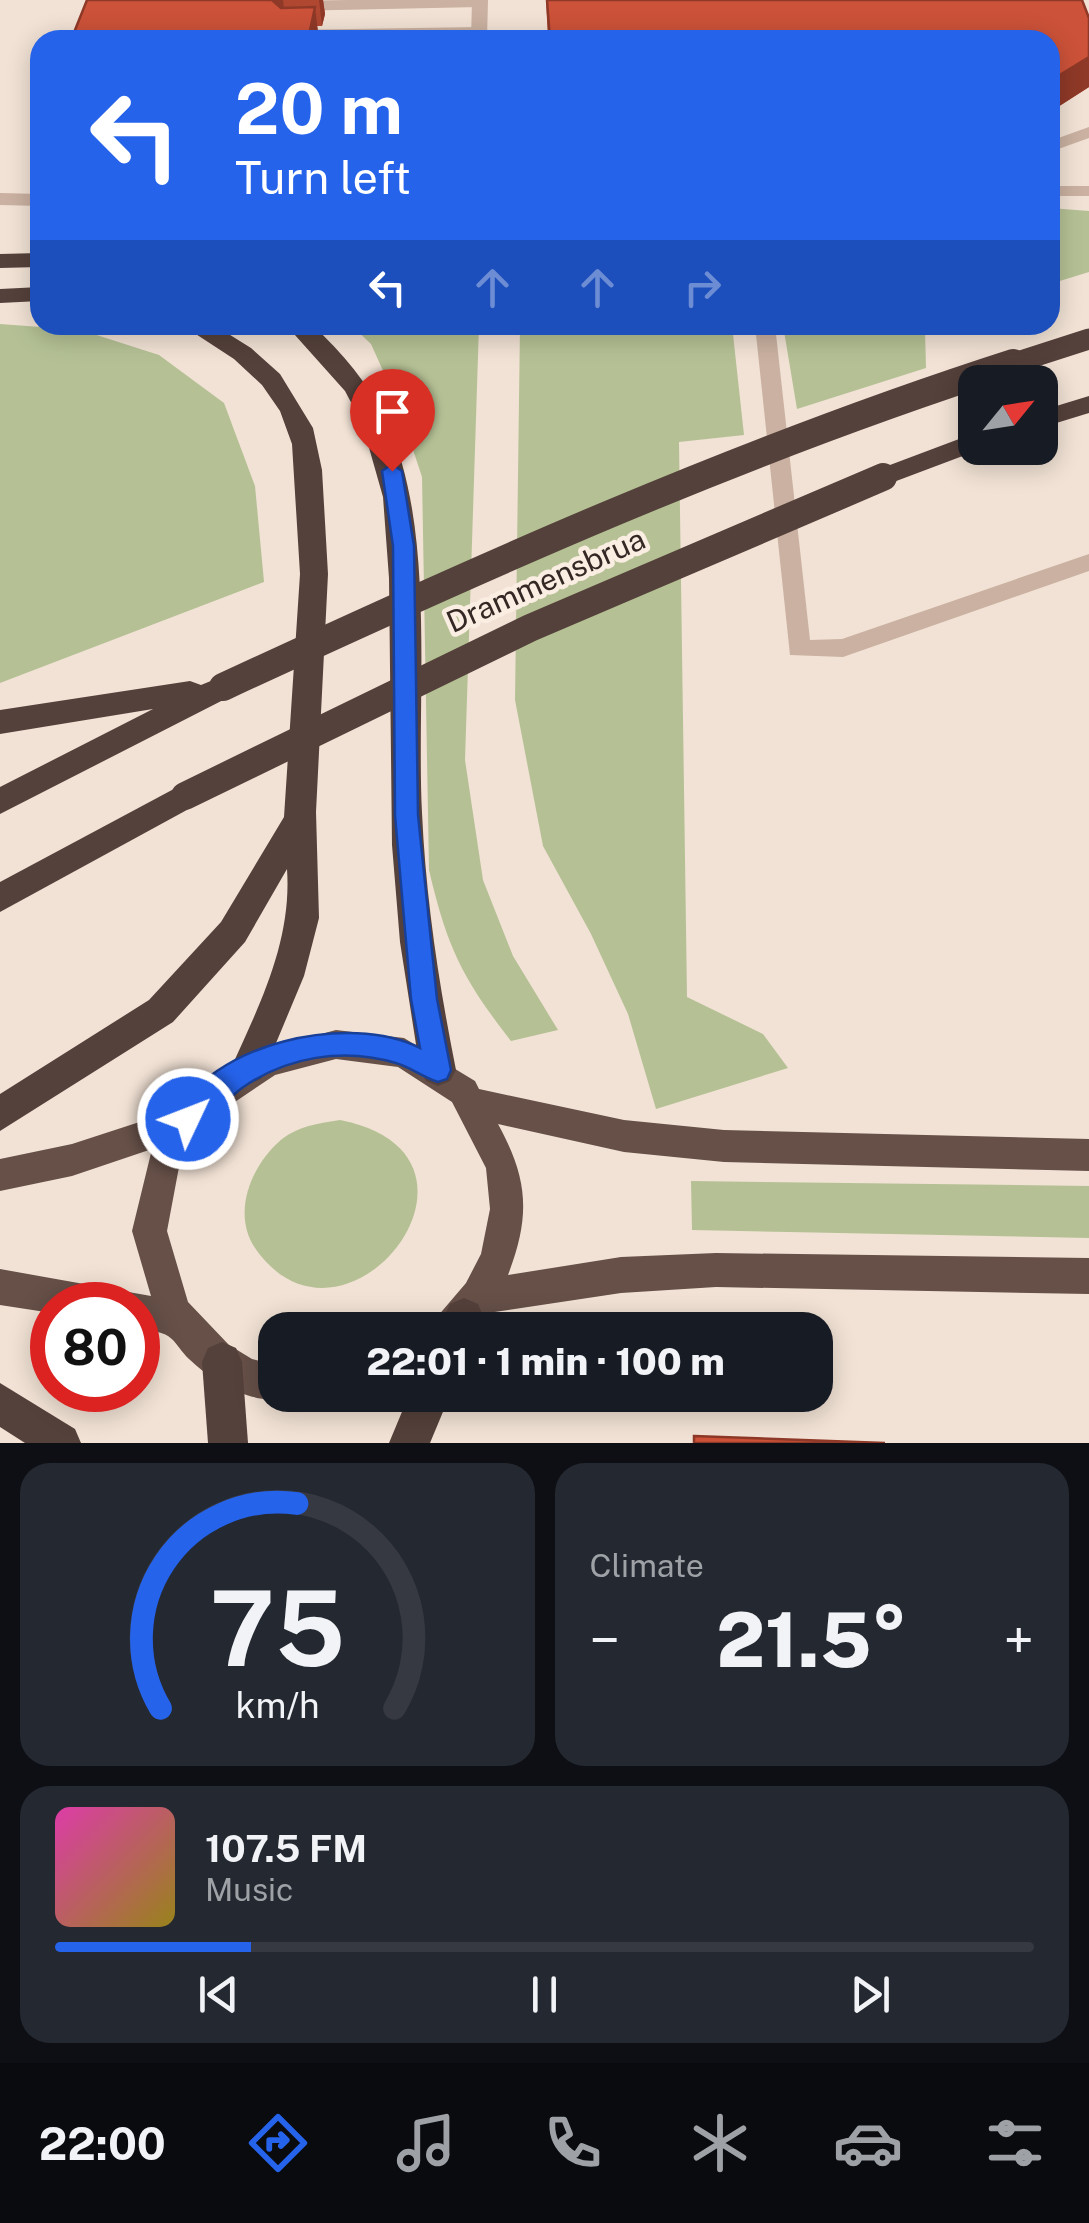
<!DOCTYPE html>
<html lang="en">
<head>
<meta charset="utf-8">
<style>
	:root { --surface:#171b24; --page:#242831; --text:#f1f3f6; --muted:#9ea1a6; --line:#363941; --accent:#2563eb }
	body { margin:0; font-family:"Public Sans",sans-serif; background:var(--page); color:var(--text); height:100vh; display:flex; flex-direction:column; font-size:38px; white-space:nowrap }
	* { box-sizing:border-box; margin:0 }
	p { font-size:32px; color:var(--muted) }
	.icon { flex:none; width:55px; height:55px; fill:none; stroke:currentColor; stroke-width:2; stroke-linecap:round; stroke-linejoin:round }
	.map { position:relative; height:1443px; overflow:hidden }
	.side { display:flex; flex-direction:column; gap:20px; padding:20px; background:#0d0f14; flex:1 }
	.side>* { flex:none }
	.guide { position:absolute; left:30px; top:30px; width:1030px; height:305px; border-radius:30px; box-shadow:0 5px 25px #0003; background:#2563eb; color:#fff; overflow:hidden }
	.needle { width:65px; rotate:60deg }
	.controls { position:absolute; left:958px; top:365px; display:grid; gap:20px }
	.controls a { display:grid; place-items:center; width:100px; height:100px; border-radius:20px; background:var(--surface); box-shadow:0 5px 25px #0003; font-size:50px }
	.speed { position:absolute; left:30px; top:1282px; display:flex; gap:20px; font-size:50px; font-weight:700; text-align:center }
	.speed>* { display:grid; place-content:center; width:130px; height:130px; border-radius:50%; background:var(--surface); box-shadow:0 5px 25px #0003; line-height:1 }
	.speed .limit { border:15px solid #d22; background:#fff; color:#111 }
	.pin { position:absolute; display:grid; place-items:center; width:85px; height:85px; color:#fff; margin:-102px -42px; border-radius:50% 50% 50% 0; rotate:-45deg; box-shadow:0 0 10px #0007 }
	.pin .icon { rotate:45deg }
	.me { position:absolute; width:110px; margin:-55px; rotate:47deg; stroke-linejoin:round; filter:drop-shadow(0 0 8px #0008) }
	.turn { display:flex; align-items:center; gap:35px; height:210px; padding:0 40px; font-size:45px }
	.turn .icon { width:130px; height:130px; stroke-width:2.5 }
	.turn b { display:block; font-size:70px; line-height:85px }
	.lanes { display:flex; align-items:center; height:95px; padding:0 40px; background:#0003; justify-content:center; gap:50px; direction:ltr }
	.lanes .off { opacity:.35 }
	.big { font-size:75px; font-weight:800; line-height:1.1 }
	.side .tile { flex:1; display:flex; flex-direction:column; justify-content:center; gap:15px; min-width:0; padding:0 35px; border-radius:30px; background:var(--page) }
	.side .dial { align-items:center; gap:0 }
	.dial svg { height:260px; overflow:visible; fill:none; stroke:var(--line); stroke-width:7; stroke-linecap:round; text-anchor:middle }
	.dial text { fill:var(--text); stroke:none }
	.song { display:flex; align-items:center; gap:30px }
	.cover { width:120px; height:120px; border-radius:15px; background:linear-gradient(135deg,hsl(320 70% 55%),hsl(50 70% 35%)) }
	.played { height:10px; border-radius:5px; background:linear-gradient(90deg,var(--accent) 20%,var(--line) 20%) }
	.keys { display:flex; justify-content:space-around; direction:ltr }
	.heat { display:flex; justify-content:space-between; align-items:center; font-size:55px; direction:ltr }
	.side .tiles { flex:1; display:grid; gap:20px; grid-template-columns:1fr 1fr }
	.tile:last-child { grid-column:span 2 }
	.trip { position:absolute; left:258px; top:1312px; width:575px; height:100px; border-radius:30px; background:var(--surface); box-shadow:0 5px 25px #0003; font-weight:800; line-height:100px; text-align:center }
	.dock { display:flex; height:160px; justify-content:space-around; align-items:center; background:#090b0e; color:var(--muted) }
	.dock .icon { width:70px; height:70px }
	.dock .current { color:var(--accent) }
	.dock b { font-size:45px; color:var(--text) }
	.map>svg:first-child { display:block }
</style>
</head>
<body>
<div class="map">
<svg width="1089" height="1443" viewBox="0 0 1089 1443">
	<rect width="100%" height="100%" fill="#f2e2d5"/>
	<!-- green -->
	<g fill="#b5c195">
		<polygon points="1050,208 1089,211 1089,272 1050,284"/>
		<polygon points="0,324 81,330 159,355 224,403 255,486 264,582 0,683"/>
		<path d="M351,325H479L465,760L483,880L513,956L558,1030L511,1041C462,978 447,947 429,870L422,477L398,404L371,344Z"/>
		<polygon points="520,325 732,325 744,435 679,442 687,997 763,1034 788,1068 656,1109 628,1014 591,934 543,846 515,700"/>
		<polygon points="783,325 936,325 925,330 926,368 797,409"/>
		<path d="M340,1120C519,1155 344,1377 255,1248C231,1212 252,1164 282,1139C299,1126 319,1123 340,1120Z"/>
		<polygon points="691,1181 1089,1186 1089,1238 692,1230"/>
	</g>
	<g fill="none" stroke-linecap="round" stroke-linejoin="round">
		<!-- service -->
		<g fill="#cab1a1" fill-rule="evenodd">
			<polygon points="348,0 487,0 488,2 480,7 290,11 282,6 290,1"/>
			<polygon points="479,27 487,32 485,35 286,40 278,35 286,30"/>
			<polygon points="1089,127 1089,138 1050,152 1050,141"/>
			<polygon points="755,325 775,325 810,640 842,639 1089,554 1089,571 843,657 790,655"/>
		</g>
		<!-- minor -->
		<g fill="#cab1a1" fill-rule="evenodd">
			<polygon points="472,0 488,0 487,40 471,40"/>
			<rect x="1050" y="186" width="39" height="10"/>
			<polygon points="0,193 40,194 40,206 0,205"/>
		</g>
		<!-- trunk -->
		<path fill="#665048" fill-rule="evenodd" d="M336,1030L404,1038L475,1081L479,1089L624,1120L724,1130L1089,1139V1171L724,1162L624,1152L498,1124C528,1179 531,1215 508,1275L621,1257L716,1253L1089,1258V1294L716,1287L621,1293L488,1313L475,1330H432L437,1317L466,1283L481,1254L490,1209L486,1168L452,1102L398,1067L336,1059L275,1075L217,1114L179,1167L167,1231L188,1302L229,1345L252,1359L275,1365V1395L288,1396C257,1409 212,1381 189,1359C182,1353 176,1341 168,1336C160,1331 146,1330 138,1328V1305H52V1313L0,1305V1269L151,1296L132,1231L152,1149L72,1176L0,1191V1159L72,1144L161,1115L184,1105L194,1092L255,1052Z"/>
		<!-- motorway -->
		<g fill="#55413b" fill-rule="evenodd">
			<polygon points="40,253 40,267 0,268 0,254"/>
			<polygon points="40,287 40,301 0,303 0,289"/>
			<path d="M182,325L219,328L251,348L280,374L313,428L322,470L328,574L316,812L319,918L304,976L261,1079L249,1084L237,1079L231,1068C260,1004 292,941 287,869L245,942L173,1022L0,1131V1094L149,1000L221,922L284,817L300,574L292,444L280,411L262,385L234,359Z"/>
			<path d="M286,325H312C343,353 368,383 386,421C437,527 416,695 422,813C426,900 439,985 456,1070L450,1081L438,1086L426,1081L420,1070L400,942L392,845L389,578L383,497L362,423L345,391Z"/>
			<polygon points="1089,396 1089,413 1040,428 1040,411"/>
			<polygon points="975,433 975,448 984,448 883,486 874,483 870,477 874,471"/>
			<polygon points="223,676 233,679 238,687 233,695 0,814 0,787 153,709 0,734 0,710 190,681 201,685"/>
			<polygon points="185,783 196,787 201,796 196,805 0,912 0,882"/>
			<polygon points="464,1298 478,1304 484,1318 479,1330 438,1330 450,1304"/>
			<polygon points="222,1342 236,1348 242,1362 248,1443 208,1443 202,1362 208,1348"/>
			<polygon points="0,1383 75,1429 81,1443 25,1443 0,1427"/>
			<polygon points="409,1395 450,1395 430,1443 389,1443"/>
		</g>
		<!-- motorway-bridge-far1 -->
		<polyline stroke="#55413b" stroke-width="21" points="1005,366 1089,339"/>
		<!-- motorway-bridge -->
		<g stroke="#55413b" stroke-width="28">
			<path d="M223,687C481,567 742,450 1013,363"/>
			<polyline points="185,796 530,628 883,477"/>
		</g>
	</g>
	<!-- wall -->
	<g fill="#af4731">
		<polygon points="87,0 323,0 325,14 322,26 317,26 319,40 308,40"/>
		<polygon points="546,0 1082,0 1089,87 1050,112 1050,40 548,40"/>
	</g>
	<!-- shaded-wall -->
	<g fill="#8f3928">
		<polygon points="270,0 283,0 286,26"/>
		<polygon points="319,0 323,0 325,14 322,26"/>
		<polygon points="315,7 319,40 308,40"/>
		<polygon points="1089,57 1089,87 1050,112 1050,81"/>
	</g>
	<!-- building -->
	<g fill="#cc5239" stroke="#8f3928" stroke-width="2.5">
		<polygon points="87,0 272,0 281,8 315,7 308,40 71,40"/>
		<polygon points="547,0 1082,0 1089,18 1089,57 1050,81 1050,40 550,40"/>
		<polygon points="694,1436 885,1443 694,1443"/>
	</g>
	<!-- route -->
	<path fill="#2563eb" stroke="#184099" stroke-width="2.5" d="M392,464L402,471L414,546L418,815L437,999L451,1070L447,1079L438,1082C423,1077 410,1067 396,1063C343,1047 286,1057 242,1088C224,1101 209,1124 188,1132L179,1128L175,1119C208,1043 350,1012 420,1048L411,999L395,815L393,546L382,471Z"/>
	<g text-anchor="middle" stroke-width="9" stroke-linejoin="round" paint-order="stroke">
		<!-- street labels -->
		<g font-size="30" fill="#342824" stroke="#faede2">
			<text transform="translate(546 581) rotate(-24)" y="10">Drammensbrua</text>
		</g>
	</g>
</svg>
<div class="controls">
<a><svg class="needle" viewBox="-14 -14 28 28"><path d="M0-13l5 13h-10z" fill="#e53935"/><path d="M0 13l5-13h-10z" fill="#9ea1a6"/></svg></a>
</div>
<div class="speed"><div class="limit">80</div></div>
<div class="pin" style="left:392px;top:471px;background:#d93025"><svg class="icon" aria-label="arrive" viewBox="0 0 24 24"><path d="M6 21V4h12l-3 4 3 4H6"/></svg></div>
<svg class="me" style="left:188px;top:1119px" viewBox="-20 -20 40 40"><circle r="17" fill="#2563eb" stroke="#fff" stroke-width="3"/><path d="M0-11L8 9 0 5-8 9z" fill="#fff"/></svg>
<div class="trip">22:01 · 1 min · 100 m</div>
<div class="guide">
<div class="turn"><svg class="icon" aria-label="left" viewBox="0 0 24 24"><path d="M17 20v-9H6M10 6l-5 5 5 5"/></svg><div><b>20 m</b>Turn left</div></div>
<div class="lanes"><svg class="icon" aria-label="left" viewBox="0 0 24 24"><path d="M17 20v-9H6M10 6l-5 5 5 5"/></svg><svg class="icon off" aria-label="ahead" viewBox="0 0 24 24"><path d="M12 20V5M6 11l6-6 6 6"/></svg><svg class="icon off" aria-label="ahead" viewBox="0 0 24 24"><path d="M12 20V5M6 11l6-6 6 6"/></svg><svg class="icon off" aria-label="right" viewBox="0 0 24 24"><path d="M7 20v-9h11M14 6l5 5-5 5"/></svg></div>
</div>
</div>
<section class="side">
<div class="tiles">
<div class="tile dial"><svg viewBox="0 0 100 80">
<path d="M14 69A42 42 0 1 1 86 69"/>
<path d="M14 69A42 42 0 0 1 56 6" stroke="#2563eb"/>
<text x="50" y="56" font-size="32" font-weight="700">75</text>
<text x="50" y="72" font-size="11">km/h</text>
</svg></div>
<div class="tile"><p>Climate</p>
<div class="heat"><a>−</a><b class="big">21.5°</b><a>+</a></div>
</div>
<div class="tile">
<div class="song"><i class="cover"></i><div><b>107.5 FM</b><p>Music</p></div></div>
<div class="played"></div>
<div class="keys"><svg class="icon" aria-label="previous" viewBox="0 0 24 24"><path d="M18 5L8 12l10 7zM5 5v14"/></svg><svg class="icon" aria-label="pause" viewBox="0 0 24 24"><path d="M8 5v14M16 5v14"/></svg><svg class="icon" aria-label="next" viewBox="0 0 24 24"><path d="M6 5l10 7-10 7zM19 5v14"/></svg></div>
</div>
</div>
</section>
<nav class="dock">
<b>22:00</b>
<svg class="icon current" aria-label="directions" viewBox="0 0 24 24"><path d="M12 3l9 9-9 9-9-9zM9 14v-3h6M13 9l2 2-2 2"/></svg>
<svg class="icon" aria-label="music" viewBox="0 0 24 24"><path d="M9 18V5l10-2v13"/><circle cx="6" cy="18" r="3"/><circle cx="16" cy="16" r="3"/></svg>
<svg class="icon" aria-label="phone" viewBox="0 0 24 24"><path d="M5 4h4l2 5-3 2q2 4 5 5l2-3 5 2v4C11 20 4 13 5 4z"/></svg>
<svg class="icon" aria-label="climate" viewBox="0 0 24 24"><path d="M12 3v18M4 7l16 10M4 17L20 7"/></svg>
<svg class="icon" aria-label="car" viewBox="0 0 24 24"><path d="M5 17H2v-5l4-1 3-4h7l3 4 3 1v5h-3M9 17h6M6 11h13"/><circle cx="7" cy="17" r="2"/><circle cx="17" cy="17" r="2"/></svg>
<svg class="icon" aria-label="filters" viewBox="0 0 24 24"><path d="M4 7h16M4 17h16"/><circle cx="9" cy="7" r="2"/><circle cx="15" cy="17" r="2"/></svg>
</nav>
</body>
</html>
